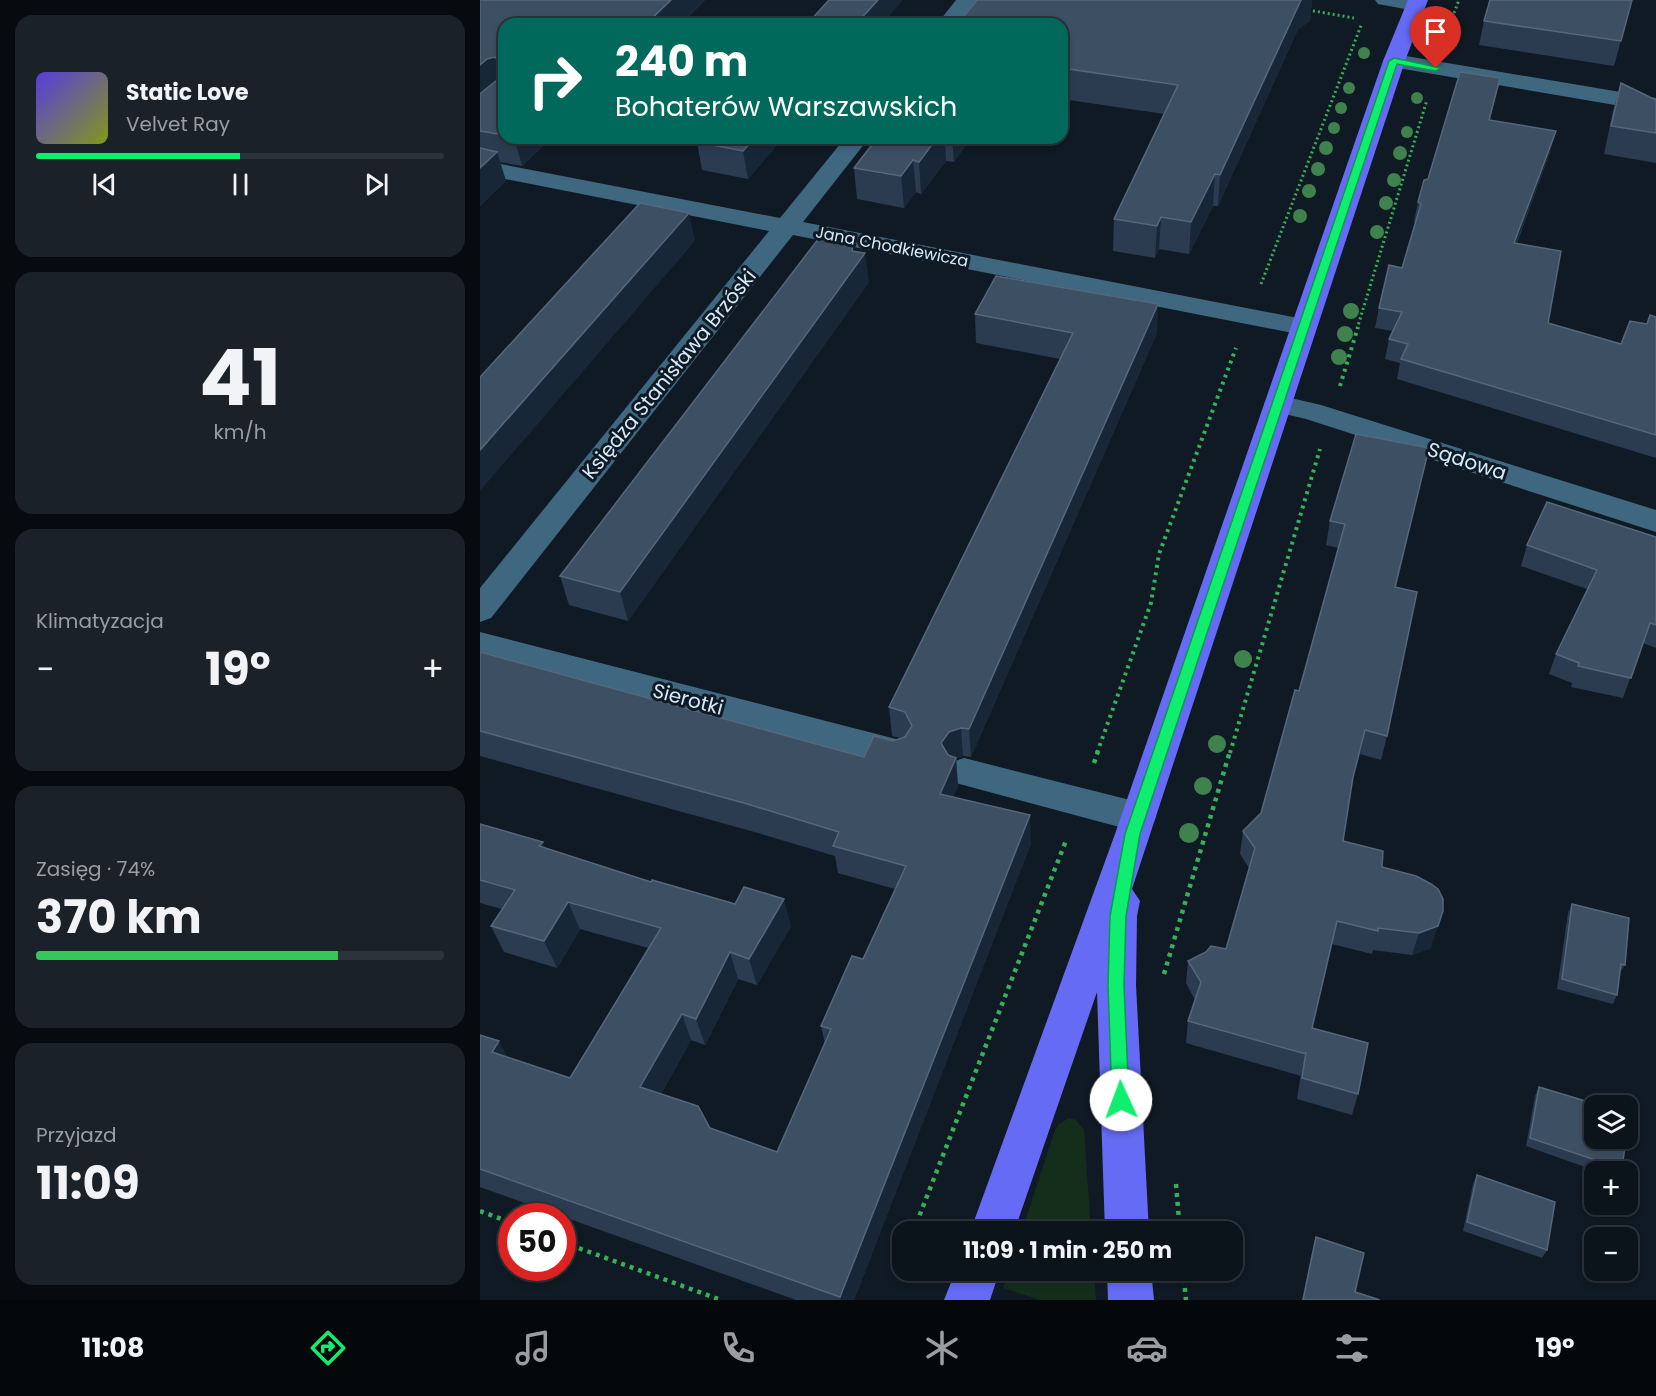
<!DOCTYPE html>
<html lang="pl">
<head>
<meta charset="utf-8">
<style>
	:root { --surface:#0c141b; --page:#1a2128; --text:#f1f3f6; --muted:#9a9ea3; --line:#2c333a; --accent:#10ee70 }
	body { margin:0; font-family:Poppins,sans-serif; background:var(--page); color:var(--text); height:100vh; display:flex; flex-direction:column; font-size:22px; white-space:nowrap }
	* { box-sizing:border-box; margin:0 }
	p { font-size:20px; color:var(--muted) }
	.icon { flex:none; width:33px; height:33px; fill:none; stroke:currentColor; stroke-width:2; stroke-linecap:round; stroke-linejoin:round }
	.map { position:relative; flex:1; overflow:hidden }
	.drawer { display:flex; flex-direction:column; gap:15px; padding:15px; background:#070b0f; width:480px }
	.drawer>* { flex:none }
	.guide { position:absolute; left:18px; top:18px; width:570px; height:126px; border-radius:18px; box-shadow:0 3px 9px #0003,0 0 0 2px var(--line); background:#00695c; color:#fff; overflow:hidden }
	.buttons { position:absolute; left:1104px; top:1095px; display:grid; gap:12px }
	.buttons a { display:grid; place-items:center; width:54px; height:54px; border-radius:12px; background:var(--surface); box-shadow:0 3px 9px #0003,0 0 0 2px var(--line); font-size:30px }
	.speed { position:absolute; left:18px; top:1203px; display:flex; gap:12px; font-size:30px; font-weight:700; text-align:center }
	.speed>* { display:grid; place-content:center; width:78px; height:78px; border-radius:50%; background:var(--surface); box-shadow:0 3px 9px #0003,0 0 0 2px var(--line); line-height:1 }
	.speed .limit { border:9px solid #d22; background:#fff; color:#111 }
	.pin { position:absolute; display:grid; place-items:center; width:51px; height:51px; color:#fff; margin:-62px -26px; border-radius:50% 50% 50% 0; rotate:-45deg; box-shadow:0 0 6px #0007 }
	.pin .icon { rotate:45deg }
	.me { position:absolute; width:66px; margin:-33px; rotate:358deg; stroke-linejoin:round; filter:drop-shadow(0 0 4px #0008) }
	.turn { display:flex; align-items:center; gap:21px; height:126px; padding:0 18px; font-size:27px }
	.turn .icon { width:78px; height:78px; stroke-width:2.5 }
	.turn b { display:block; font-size:42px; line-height:51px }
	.big { font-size:45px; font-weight:700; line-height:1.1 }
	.drawer .tile { flex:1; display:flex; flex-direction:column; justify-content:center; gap:9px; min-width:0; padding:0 21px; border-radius:18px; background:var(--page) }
	.drawer .dial { align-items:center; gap:0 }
	.dial b { font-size:78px; line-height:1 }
	.song { display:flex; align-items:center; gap:18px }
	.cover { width:72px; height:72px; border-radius:9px; background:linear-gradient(135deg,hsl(250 70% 55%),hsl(70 70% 35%)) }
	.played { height:6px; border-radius:3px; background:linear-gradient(90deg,var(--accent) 50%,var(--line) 50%) }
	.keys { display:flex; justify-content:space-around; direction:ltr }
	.heat { display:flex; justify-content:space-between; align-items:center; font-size:33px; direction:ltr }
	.charge { height:9px; border-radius:4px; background:linear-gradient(90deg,#34c759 74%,var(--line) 0) }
	.trip { position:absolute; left:412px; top:1221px; width:351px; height:60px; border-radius:18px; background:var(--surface); box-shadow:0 3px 9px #0003,0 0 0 2px var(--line); font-weight:700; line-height:60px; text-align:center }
	.menu { display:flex; height:96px; justify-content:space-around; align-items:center; background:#05080b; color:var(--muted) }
	.menu .icon { width:42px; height:42px }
	.menu .active { color:var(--accent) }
	.menu b { font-size:27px; color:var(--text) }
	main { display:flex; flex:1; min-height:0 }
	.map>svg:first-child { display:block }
</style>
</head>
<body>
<main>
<section class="drawer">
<div class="tile">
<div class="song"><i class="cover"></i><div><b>Static Love</b><p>Velvet Ray</p></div></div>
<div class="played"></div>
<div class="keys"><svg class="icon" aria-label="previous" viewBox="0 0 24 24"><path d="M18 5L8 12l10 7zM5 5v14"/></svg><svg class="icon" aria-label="pause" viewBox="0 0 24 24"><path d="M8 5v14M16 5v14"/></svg><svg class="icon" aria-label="next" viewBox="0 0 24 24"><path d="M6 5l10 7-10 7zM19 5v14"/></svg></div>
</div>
<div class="tile dial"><b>41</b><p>km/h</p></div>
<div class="tile"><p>Klimatyzacja</p>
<div class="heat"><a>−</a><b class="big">19°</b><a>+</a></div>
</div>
<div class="tile"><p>Zasięg · 74%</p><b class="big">370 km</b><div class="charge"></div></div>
<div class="tile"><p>Przyjazd</p><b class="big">11:09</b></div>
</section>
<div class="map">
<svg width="1176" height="1300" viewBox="0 0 1176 1300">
	<rect width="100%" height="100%" fill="#101a24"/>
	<!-- green -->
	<g fill="#142e1b">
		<polygon points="589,1118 596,1120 604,1130 611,1231 542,1231 575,1130 579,1124"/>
		<polygon points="529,1271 614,1271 616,1300 560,1300 523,1288"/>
	</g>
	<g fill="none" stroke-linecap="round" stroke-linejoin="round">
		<!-- path-far2 -->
		<g stroke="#38af58" stroke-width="3" stroke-dasharray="2 3" stroke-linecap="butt">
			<polyline points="828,10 874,18"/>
			<polyline points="974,13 979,0"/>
			<polyline points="781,284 882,23"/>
			<polyline points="877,329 947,100"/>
		</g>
		<!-- path-far1 -->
		<g stroke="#38af58" stroke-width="4" stroke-dasharray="3 4.5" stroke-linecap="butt">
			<polyline points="860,386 878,327"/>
			<polyline points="617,753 671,603 679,554 756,348"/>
			<polyline points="750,753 840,449"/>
		</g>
		<!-- path -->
		<g stroke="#38af58" stroke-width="4.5" stroke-dasharray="4 5" stroke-linecap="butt">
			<polyline points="614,763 618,751"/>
			<polyline points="684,974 750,751"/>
			<polyline points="696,1184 700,1232"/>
			<polyline points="0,1211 32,1223"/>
			<polyline points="433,1232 587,838"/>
			<polyline points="82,1242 241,1300"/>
			<polyline points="703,1270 706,1300"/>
			<polyline points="416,1275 423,1258"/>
		</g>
		<!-- minor -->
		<g fill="#3f6880" fill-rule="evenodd">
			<polygon points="476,0 497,0 479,24 457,24"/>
			<polygon points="895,0 941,0 946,5 943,9 936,11 898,4"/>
			<polygon points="914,54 1176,98 1176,112 906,66 903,61 906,56"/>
			<polygon points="365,138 389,138 323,222 823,319 833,321 836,327 833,333 823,335 313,235 11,618 0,622 0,588 289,231 0,174 0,160 300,218"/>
			<polygon points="798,395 841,405 1176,510 1176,532 826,419 788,410 784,404 788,398"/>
			<polygon points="0,632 416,739 428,743 433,753 428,763 416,767 0,656"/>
			<polygon points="484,758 658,802 671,807 676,817 671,827 658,832 472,782 466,772 472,762"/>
		</g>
		<!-- major -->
		<g fill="#656bf4" fill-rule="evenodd">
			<polygon points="928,0 948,0 925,61 652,889 660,901 657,916 656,985 669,1232 625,1232 617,992 534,1232 490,1232 635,834 903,61"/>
			<polygon points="476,1270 520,1270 510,1300 464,1300"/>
			<polygon points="627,1270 671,1270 674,1300 628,1300"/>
		</g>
	</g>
	<!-- trees -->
	<g fill="#40824e">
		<circle cx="964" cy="18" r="6"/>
		<circle cx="955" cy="44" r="6"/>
		<circle cx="884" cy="53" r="6"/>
		<circle cx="869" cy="88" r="6"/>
		<circle cx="937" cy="98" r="6"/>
		<circle cx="861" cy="108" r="6"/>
		<circle cx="854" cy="128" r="6"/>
		<circle cx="927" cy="132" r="6"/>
		<circle cx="846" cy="148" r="7"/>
		<circle cx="920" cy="153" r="7"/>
		<circle cx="838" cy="169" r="7"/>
		<circle cx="914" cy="180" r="7"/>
		<circle cx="829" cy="191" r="7"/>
		<circle cx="906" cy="203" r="7"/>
		<circle cx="820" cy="216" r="7"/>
		<circle cx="897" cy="232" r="7"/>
		<circle cx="871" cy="311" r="8"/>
		<circle cx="865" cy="334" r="8"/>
		<circle cx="859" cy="357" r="8"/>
		<circle cx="763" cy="659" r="9"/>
		<circle cx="737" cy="744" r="9"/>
		<circle cx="723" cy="786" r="9"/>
		<circle cx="709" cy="833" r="10"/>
	</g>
	<!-- wall -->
	<g fill="#2b3c51">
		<polygon points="0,0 225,0 201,24 24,24 24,138 84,138 79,143 68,141 42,166 20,162 26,181 0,206"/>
		<polygon points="497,0 832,0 830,21 818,29 738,206 733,206 709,254 679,249 675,258 633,251 634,219 684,114 582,99 582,24"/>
		<polygon points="1152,0 1134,66 999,45 1004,21"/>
		<polygon points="1020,78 1010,120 1071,150 1037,243 1068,323 1141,344 1176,317 1176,458 917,379 920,363 905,359 909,339 913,331 895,328 899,308 922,268 935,223 934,221 938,202 948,179"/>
		<polygon points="1141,83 1176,100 1176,163 1124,154 1133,111"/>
		<polygon points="303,138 268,179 222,170 217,142"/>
		<polygon points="397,138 491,138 474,162 466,161 441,194 436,192 424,208 377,199 374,168"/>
		<polygon points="373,251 389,282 148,621 89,605 80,576"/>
		<polygon points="495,314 677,333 491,757 483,756 476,758 478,786 473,797 551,843 374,1300 316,1300 0,1187 0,1035 28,1057 90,1078 168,948 100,929 77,968 24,952 11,926 22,909 0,903 0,824 65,848 311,926 277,985 258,979 225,1045 211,1040 181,1094 230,1128 297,1152 345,1044 341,1026 383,959 415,889 358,873 355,856 271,831 0,756 0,652 384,757 413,741 421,738 412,736 409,707 580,359 496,343"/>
		<polygon points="943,473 916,587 907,736 901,760 880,754 871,786 863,841 902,867 951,948 932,955 893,950 892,954 852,944 832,1028 878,1094 872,1115 817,1099 821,1073 821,1076 706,1043 708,1021 715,1000 706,983 708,961 746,949 769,868 760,854 763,831 781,813 819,691 858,548 846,545 850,521"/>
		<polygon points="1176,537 1176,648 1163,643 1143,698 1091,687 1092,683 1069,674 1076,654 1107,589 1041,566 1047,545"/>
		<polygon points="1092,904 1145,965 1139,974 1137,995 1133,1004 1077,989 1088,913"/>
		<polygon points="1059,1087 1142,1169 1140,1172 1119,1172 1046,1146 1055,1096"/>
		<polygon points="997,1175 1067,1250 1062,1258 983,1231 993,1184"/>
		<polygon points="836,1237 875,1292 900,1300 822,1300 832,1252"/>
	</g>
	<!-- shaded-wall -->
	<g fill="#182737">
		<polygon points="191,0 225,0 201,24 166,24"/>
		<polygon points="398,0 423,0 402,24 376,24"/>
		<polygon points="821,0 832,0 830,21 818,29 738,206 740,175"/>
		<polygon points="15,57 23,86 0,101 0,65 7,59"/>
		<polygon points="1076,131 1071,150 1029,262 1034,243"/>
		<polygon points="34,138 67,138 68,141 42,166"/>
		<polygon points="78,138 84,138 79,143"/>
		<polygon points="275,138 303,138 268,179 263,151"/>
		<polygon points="457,138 465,138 466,161 441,194 439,162"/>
		<polygon points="472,138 491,138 474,162"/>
		<polygon points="17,152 26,181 0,206 0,168"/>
		<polygon points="433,160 436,192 424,208 421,176"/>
		<polygon points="735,174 733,206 709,254 711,222"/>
		<polygon points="209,213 215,241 0,491 0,450"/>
		<polygon points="681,217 679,249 675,258 677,226"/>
		<polygon points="373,245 375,267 385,253 389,282 148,621 140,592 372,251"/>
		<polygon points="678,304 677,333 491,757 489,729"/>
		<polygon points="481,728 483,756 476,758 478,786 463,822 460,794 464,771 461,743 469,732"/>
		<polygon points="885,730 880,754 867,801 873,777"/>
		<polygon points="550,815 551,843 374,1300 361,1300 360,1297"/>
		<polygon points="63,842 74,869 59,846"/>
		<polygon points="304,899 311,926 277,985 269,959"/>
		<polygon points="88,902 100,929 77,968 64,941"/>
		<polygon points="958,926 951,948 932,955 939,933"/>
		<polygon points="250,952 258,979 225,1045 216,1019"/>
		<polygon points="202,1014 211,1040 171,1112 160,1087"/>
		<polygon points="19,1041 33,1066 12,1052"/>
	</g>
	<!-- building -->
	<g fill="#3d4f63" stroke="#55677b" stroke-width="1.5">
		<polygon points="0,0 191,0 166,24 24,24 24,135 0,131 0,94 17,80 18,60 15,57 7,59 0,65"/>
		<polygon points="349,0 398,0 376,24 327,24"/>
		<polygon points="497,0 821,0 740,175 735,174 711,222 681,217 677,226 634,219 698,85 582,68 582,24 478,24"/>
		<polygon points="1010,0 1152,0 1141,41 1004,21"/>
		<polygon points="980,72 1020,78 1009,120 1076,131 1034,243 1081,251 1068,323 1141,344 1150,321 1167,324 1170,315 1176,317 1176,435 921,359 928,344 909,339 922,312 899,308 909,265 922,268 941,204 938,202 944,180 948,179"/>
		<polygon points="1141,83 1176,100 1176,133 1131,126"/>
		<polygon points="221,138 275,138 263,151 217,142"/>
		<polygon points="397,138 457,138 439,162 433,160 421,176 374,168"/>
		<polygon points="0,148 17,152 0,168"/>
		<polygon points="160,203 209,213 0,450 0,377"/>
		<polygon points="339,238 373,245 372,251 385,253 140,592 80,576"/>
		<polygon points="516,276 678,304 489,729 481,728 469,732 461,743 468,755 476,758 460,794 550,815 360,1297 0,1169 0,1035 19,1041 12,1052 90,1078 181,928 88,902 64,941 11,926 35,890 0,880 0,824 63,842 59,846 171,882 172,880 255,904 264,887 304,899 269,959 250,952 216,1019 202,1014 160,1087 218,1106 230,1128 297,1152 351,1029 341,1026 372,956 383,959 426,866 353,846 359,832 264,803 0,731 0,652 384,757 394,736 413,741 425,737 432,726 425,712 409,707 593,333 495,314"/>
		<polygon points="876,434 949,448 915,587 937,592 907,736 885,730 873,777 863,841 903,851 902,867 936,876 951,884 958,889 963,899 963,911 958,926 939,933 898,928 898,931 857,921 832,1028 888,1043 878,1094 822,1078 826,1052 826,1054 708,1021 721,982 708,961 726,952 731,946 746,949 775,848 763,831 781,813 815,690 819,691 865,524 850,521"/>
		<polygon points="1067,502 1176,537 1176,625 1170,623 1151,678 1098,666 1099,663 1076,654 1117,570 1047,545"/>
		<polygon points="1092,904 1149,918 1145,965 1141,964 1137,995 1082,979"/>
		<polygon points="1059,1087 1122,1106 1114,1106 1114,1138 1146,1138 1142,1169 1050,1138"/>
		<polygon points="1148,1113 1149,1113 1148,1127"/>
		<polygon points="997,1175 1075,1202 1067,1250 987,1222"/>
		<polygon points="836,1237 884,1253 875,1292 900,1300 823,1300"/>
	</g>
	<!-- route -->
	<polygon fill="#10ee70" stroke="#0a9b49" stroke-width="1.5" points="914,58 961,68 956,71 917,64 660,834 646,916 644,985 649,1100 647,1106 641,1108 635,1106 632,1100 628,985 630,916 645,834 909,61"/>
	<g text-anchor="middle" stroke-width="6" stroke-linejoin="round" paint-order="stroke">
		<!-- far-street labels -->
		<g font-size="16" fill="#d6ebfc" stroke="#101a24">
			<text transform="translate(412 246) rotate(11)" y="6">Jana Chodkiewicza</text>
		</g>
		<!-- street labels -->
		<g font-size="20" fill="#d6ebfc" stroke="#101a24">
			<text transform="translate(189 374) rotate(-51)" y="7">Księdza Stanisława Brzóski</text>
			<text transform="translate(987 461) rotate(18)" y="7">Sądowa</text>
			<text transform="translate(208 699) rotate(15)" y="7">Sierotki</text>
		</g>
	</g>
</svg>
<div class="buttons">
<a><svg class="icon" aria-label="layers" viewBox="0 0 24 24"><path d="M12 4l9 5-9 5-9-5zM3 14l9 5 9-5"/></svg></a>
<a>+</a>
<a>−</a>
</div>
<div class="speed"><div class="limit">50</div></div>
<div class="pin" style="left:956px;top:68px;background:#d93025"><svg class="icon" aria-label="arrive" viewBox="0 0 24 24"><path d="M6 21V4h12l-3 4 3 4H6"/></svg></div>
<svg class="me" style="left:641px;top:1100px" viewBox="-20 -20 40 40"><circle r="19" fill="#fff"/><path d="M0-13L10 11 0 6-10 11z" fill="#10ee70"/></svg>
<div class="trip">11:09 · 1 min · 250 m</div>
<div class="guide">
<div class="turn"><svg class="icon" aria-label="right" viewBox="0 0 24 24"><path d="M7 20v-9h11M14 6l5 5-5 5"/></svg><div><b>240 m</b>Bohaterów Warszawskich</div></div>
</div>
</div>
</main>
<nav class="menu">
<b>11:08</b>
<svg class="icon active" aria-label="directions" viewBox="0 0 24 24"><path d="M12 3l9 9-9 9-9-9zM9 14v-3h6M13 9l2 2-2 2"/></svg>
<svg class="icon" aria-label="music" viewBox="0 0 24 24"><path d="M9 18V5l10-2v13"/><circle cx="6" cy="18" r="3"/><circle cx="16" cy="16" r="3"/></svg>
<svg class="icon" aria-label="phone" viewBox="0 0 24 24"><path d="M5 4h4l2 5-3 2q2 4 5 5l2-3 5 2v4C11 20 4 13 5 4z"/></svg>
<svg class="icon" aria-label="climate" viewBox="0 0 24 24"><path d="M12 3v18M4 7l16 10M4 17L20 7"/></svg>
<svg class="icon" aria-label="car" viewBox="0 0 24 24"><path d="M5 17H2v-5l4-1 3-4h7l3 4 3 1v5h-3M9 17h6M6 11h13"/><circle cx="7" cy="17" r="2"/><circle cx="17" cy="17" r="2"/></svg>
<svg class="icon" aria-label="filters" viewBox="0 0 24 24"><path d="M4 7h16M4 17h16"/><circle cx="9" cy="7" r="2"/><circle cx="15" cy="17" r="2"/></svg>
<b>19°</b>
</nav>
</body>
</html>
